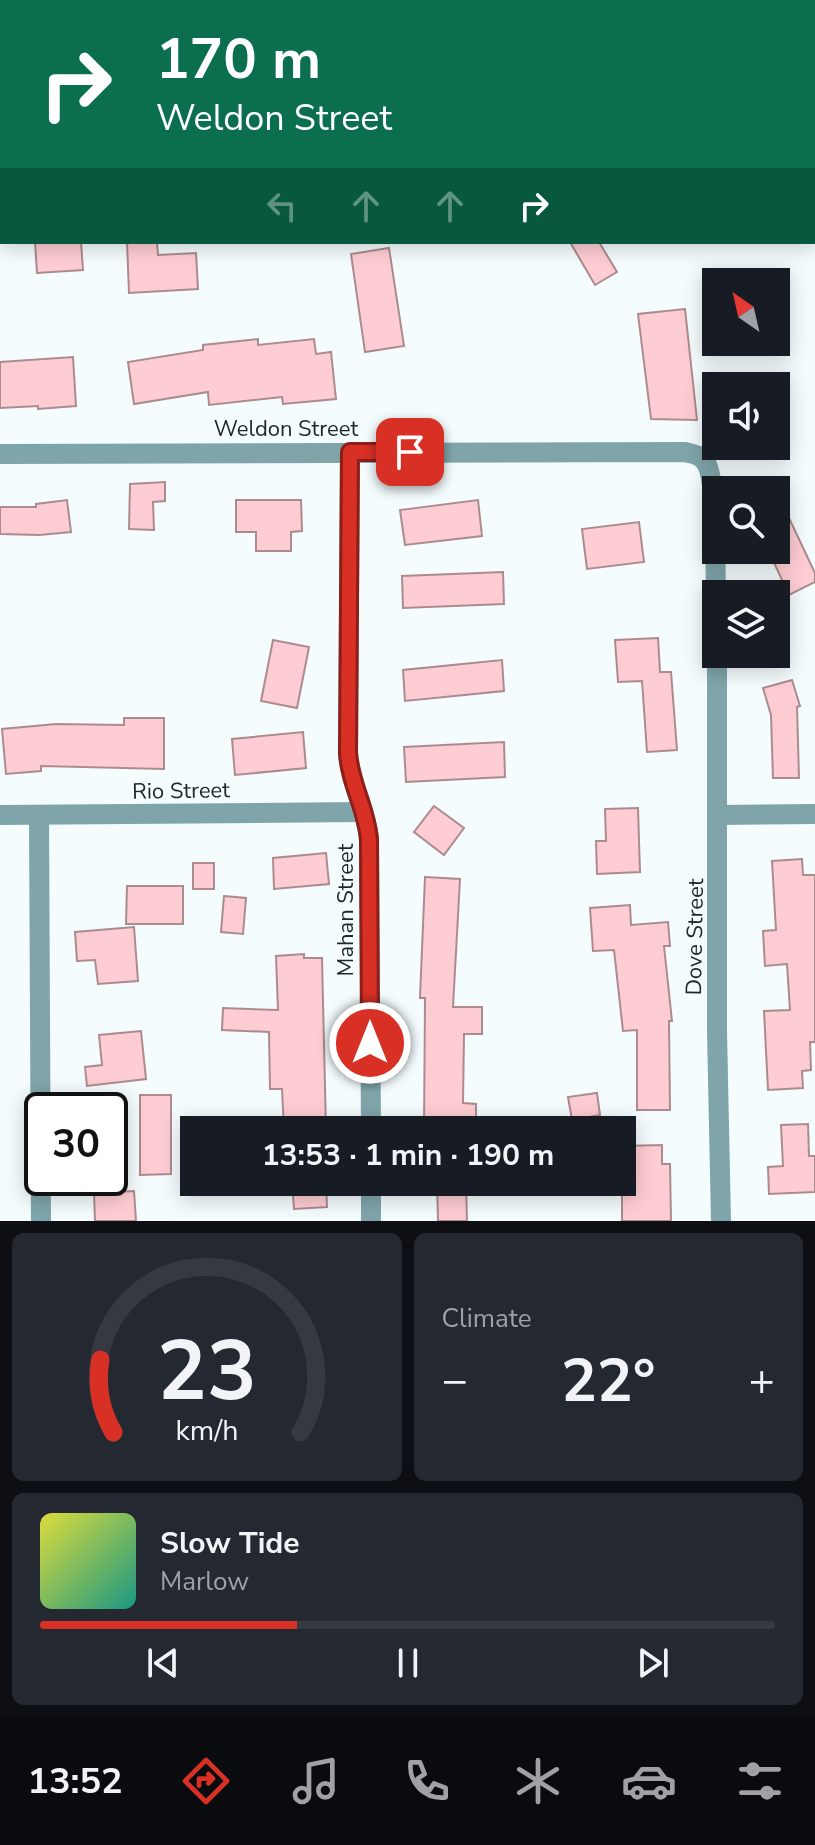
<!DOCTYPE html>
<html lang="en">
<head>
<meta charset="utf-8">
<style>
	:root { --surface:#171b24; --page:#242831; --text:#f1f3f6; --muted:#9ea1a6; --line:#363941; --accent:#d93025 }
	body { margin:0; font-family:"Nunito Sans",sans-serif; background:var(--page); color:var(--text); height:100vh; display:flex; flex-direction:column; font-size:30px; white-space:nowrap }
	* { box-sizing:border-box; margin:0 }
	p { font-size:26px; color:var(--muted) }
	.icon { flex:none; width:44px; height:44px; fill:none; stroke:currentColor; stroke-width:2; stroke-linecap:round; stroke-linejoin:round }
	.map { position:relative; height:1221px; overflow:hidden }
	.side { display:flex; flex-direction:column; gap:12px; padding:12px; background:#0d0f14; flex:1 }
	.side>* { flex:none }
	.hud { position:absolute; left:0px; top:0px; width:816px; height:244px; box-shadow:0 4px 20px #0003; background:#0b6e4f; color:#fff; overflow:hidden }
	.needle { width:52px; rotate:326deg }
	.tools { position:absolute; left:702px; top:268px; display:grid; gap:16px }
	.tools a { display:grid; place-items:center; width:88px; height:88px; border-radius:0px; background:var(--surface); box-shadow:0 4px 20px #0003; font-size:40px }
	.speed { position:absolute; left:24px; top:1092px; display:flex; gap:16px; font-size:40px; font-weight:700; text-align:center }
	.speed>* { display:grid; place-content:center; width:104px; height:104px; border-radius:50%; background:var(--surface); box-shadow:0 4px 20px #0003; line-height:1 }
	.speed .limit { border:4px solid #111; border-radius:12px; background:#fff; color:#111 }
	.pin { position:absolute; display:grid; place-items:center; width:68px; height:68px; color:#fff; margin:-34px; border-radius:16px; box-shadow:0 4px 12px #0006 }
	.me { position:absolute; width:88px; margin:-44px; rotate:0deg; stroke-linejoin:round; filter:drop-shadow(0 0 6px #0008) }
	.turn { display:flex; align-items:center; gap:28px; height:168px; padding:0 24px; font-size:36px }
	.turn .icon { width:104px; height:104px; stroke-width:2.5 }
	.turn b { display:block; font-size:56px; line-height:68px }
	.lanes { display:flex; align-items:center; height:76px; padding:0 24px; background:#0003; justify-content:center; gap:40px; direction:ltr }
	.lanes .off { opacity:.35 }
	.big { font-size:60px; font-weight:700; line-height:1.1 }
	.side .card { flex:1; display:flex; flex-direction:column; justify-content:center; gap:12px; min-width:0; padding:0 28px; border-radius:12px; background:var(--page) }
	.side .dial { align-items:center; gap:0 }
	.dial svg { height:208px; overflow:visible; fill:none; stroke:var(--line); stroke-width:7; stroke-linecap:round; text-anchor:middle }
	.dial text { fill:var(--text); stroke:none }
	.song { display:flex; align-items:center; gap:24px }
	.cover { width:96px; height:96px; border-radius:12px; background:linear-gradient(135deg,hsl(60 70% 55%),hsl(170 70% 35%)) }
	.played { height:8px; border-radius:4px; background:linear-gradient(90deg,var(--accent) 35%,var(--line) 35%) }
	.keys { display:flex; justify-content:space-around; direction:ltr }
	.heat { display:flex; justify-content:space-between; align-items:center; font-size:44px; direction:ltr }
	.side .tiles { flex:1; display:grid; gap:12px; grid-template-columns:1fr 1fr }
	.card:last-child { grid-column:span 2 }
	.trip { position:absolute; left:180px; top:1116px; width:456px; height:80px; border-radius:0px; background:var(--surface); box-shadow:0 4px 20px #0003; font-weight:700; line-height:80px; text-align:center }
	.dock { display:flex; height:128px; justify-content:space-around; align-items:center; background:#090b0e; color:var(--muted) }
	.dock .icon { width:56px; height:56px }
	.dock .on { color:var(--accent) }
	.dock b { font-size:36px; color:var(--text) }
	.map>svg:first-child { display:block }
</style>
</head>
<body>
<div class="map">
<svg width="815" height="1221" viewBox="0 0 815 1221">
	<rect width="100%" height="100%" fill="#f4fcfd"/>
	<!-- water -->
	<polygon fill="#7edfec" points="682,0 815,0 815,212 814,2"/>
	<!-- building -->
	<g fill="#fecdd3" stroke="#ac8b8f" stroke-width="2">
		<polygon points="35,242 81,242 83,270 37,273"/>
		<polygon points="127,242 157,242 158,255 196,253 198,289 129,293"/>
		<polygon points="570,242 599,242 617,272 595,285"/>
		<polygon points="389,248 404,346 365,352 351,254"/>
		<polygon points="685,309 697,420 651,419 638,314"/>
		<polygon points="258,339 258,345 314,339 316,354 331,352 336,399 283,404 282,397 209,405 208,392 134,404 128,362 203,350 203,345"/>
		<polygon points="73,357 76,406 38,409 38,406 0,408 0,362"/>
		<polygon points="165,482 165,501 153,502 154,530 129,529 130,484"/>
		<polygon points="67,500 71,532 39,535 0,534 0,507 36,507 36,504"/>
		<polygon points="236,500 301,500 302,531 291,532 291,551 256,551 256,532 236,532"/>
		<polygon points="478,500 482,536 405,545 400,510"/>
		<polygon points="789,518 815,573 815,582 789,595 768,550 776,550 776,524"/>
		<polygon points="639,522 644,562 587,569 582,529"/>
		<polygon points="503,572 504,604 403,608 402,576"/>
		<polygon points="658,638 660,672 671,672 677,750 647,752 642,681 618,682 615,640"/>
		<polygon points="273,640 309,647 297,708 261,701"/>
		<polygon points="502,660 504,691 405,701 403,670"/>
		<polygon points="792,680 800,706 797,707 799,778 773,778 771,715 763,688"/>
		<polygon points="124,718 164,718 164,769 41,766 41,771 6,774 2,729 56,724 124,725"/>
		<polygon points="303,732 306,768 235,775 232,739"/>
		<polygon points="504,742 505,777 406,782 404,747"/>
		<polygon points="434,806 464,828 444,855 414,832"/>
		<polygon points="638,808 640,872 597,874 596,841 606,841 605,809"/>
		<polygon points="326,853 329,884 274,889 273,858"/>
		<polygon points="802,859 803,875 815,875 815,1042 810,1042 811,1070 802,1071 803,1088 768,1090 764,1011 790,1010 787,964 765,966 763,931 776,930 772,861"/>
		<rect x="193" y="863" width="21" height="26"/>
		<polygon points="425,877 460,879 453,1007 482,1007 482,1034 464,1034 463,1103 476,1104 476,1130 424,1130 425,998 420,998"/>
		<polygon points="127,886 183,886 183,924 126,924"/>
		<polygon points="224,896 246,898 243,934 221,932"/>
		<polygon points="630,905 631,925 668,922 670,946 664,946 672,1021 669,1021 670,1110 637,1110 637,1030 623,1031 614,950 593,951 590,908"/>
		<polygon points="134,927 138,981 98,984 95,960 77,961 75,932"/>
		<polygon points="304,954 304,958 322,958 326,1130 284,1130 282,1089 270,1089 269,1032 222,1030 223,1008 278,1010 276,956"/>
		<polygon points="141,1031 146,1079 87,1086 85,1067 102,1065 99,1035"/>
		<polygon points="597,1093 600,1115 572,1120 568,1097"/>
		<polygon points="140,1095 171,1095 171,1174 140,1175"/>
		<polygon points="808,1124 809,1156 815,1156 815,1192 769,1194 768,1167 783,1166 781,1125"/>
		<polygon points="662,1145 662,1164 670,1164 671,1221 622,1221 622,1146"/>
		<polygon points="292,1182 326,1182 327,1207 294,1209"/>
		<polygon points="437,1182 466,1182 467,1221 438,1221"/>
		<polygon points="134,1191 136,1221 95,1221 94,1193"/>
	</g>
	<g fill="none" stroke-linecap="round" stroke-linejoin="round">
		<!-- street -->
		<g stroke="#7fa5aa" stroke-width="20">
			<path d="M350,452L348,753C350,784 367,810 369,840L371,1130"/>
			<path d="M0,454L685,452C694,454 701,455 706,463C717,479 715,570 716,594"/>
			<polyline points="717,654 717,1031 721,1221"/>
			<polyline points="0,815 363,812"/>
			<polyline points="39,815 41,1221"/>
			<polyline points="719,815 815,814"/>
			<polyline points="371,1182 371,1221"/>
		</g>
	</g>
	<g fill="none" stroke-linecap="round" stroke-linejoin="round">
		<defs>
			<path id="route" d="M370,1043L369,840C367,810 350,784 348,753L350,452H410"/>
		</defs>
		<!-- route casing -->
		<use href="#route" stroke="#8d1f18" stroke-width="20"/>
		<!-- route -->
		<use href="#route" stroke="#d93025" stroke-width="14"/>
	</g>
	<g text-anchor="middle" stroke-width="6" stroke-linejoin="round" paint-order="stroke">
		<!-- street labels -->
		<g font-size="22" fill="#1a292b" stroke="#f4fcfd">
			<text x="286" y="436">Weldon Street</text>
			<text transform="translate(181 790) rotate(-1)" y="8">Rio Street</text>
			<text transform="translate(345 910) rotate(-90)" y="8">Mahan Street</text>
			<text transform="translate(694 937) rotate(-89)" y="8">Dove Street</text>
		</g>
	</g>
</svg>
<div class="tools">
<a><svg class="needle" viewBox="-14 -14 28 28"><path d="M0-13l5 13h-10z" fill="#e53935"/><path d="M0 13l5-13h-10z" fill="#9ea1a6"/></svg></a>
<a><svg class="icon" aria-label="sound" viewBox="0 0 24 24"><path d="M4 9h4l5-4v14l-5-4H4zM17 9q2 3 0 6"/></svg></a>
<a><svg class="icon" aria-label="search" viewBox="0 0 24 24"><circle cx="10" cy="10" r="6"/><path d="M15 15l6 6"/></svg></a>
<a><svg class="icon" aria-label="layers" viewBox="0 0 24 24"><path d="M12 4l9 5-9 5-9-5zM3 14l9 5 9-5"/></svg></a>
</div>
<div class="speed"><div class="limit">30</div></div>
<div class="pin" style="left:410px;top:452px;background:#d93025"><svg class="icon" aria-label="arrive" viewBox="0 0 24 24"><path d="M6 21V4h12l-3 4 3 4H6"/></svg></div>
<svg class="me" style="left:370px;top:1043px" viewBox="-20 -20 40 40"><circle r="17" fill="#d93025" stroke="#fff" stroke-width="3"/><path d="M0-11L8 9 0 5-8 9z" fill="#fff"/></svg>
<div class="trip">13:53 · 1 min · 190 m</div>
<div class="hud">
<div class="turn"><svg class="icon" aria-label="right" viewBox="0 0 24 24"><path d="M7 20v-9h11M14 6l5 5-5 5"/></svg><div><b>170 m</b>Weldon Street</div></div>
<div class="lanes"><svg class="icon off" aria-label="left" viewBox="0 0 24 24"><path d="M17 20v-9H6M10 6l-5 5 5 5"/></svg><svg class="icon off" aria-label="ahead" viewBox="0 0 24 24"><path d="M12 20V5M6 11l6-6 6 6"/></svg><svg class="icon off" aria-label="ahead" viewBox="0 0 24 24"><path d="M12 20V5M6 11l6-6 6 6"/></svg><svg class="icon" aria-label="right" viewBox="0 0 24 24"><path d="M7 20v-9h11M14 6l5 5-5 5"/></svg></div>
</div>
</div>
<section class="side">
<div class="tiles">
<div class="card dial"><svg viewBox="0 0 100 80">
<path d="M14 69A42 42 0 1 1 86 69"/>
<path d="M14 69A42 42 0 0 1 9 41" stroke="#d93025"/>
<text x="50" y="56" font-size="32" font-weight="700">23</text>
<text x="50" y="72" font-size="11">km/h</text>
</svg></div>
<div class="card"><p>Climate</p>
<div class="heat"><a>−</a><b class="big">22°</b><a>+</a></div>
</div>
<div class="card">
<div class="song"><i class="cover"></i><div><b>Slow Tide</b><p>Marlow</p></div></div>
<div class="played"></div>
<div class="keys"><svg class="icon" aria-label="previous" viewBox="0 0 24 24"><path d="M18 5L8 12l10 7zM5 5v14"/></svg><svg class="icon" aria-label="pause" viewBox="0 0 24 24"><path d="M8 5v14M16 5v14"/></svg><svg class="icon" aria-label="next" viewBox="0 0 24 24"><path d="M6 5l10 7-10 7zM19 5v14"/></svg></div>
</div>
</div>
</section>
<nav class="dock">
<b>13:52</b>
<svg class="icon on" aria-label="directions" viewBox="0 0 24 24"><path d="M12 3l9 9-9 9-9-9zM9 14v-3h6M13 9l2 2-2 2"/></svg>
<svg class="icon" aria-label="music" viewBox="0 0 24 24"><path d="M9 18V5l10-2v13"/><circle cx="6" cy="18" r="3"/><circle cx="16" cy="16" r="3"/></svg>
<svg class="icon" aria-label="phone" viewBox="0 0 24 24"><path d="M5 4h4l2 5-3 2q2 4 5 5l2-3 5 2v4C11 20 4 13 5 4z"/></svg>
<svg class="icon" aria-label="climate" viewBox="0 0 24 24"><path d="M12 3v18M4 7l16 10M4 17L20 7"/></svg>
<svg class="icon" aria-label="car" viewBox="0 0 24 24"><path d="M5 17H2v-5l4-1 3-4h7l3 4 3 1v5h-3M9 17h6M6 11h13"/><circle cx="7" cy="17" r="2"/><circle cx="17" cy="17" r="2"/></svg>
<svg class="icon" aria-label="filters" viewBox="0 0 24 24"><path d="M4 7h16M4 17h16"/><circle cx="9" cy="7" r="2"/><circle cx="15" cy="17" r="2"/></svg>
</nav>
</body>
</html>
